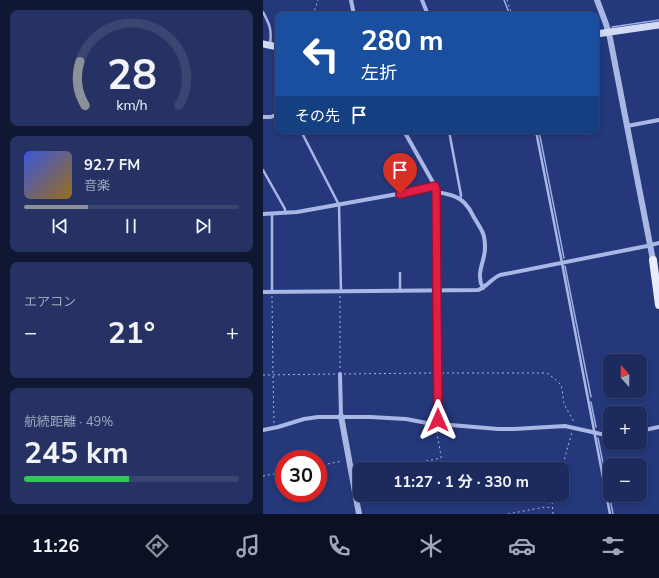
<!DOCTYPE html>
<html lang="ja">
<head>
<meta charset="utf-8">
<style>
	:root { --surface:#1c2a5d; --page:#253263; --text:#f1f3f6; --muted:#a0a7bc; --line:#3a4672; --accent:#8c9099 }
	body { margin:0; font-family:"Nunito Sans","Noto Sans JP",sans-serif; background:var(--page); color:var(--text); height:100vh; display:flex; flex-direction:column; font-size:15px; white-space:nowrap }
	* { box-sizing:border-box; margin:0 }
	p { font-size:13px; color:var(--muted) }
	.icon { flex:none; width:22px; height:22px; fill:none; stroke:currentColor; stroke-width:2; stroke-linecap:round; stroke-linejoin:round }
	.map { position:relative; flex:1; overflow:hidden }
	.panel { display:flex; flex-direction:column; gap:10px; padding:10px; background:#0f1733; width:263px }
	.panel>* { flex:none }
	.banner { position:absolute; left:12px; top:12px; width:324px; height:122px; border-radius:8px; box-shadow:0 2px 6px #0003,0 0 0 1px var(--line); background:#1a4fa0; color:#fff; overflow:hidden }
	.needle { width:26px; rotate:340deg }
	.fabs { position:absolute; left:340px; top:354px; display:grid; gap:8px }
	.fabs a { display:grid; place-items:center; width:44px; height:44px; border-radius:8px; background:var(--surface); box-shadow:0 2px 6px #0003,0 0 0 1px var(--line); font-size:20px }
	.speed { position:absolute; left:12px; top:450px; display:flex; gap:8px; font-size:20px; font-weight:700; text-align:center }
	.speed>* { display:grid; place-content:center; width:52px; height:52px; border-radius:50%; background:var(--surface); box-shadow:0 2px 6px #0003,0 0 0 1px var(--line); line-height:1 }
	.speed .limit { border:6px solid #d22; background:#fff; color:#111 }
	.pin { position:absolute; display:grid; place-items:center; width:34px; height:34px; color:#fff; margin:-41px -17px; border-radius:50% 50% 50% 0; rotate:-45deg; box-shadow:0 0 4px #0007 }
	.pin .icon { rotate:45deg }
	.me { position:absolute; width:44px; margin:-22px; rotate:0deg; stroke-linejoin:round; filter:drop-shadow(0 0 3px #0008) }
	.turn { display:flex; align-items:center; gap:14px; height:84px; padding:0 20px; font-size:18px }
	.turn .icon { width:52px; height:52px; stroke-width:2.5 }
	.turn b { display:block; font-size:28px; line-height:34px }
	.then { display:flex; align-items:center; height:38px; padding:0 20px; background:#0003; gap:8px; font-size:15px }
	.big { font-size:30px; font-weight:700; line-height:1.1 }
	.panel .widget { flex:1; display:flex; flex-direction:column; justify-content:center; gap:6px; min-width:0; padding:0 14px; border-radius:8px; background:var(--page) }
	.panel .dial { align-items:center; gap:0 }
	.dial svg { height:104px; overflow:visible; fill:none; stroke:var(--line); stroke-width:7; stroke-linecap:round; text-anchor:middle }
	.dial text { fill:var(--text); stroke:none }
	.song { display:flex; align-items:center; gap:12px }
	.cover { width:48px; height:48px; border-radius:6px; background:linear-gradient(135deg,hsl(230 70% 55%),hsl(40 70% 35%)) }
	.played { height:4px; border-radius:2px; background:linear-gradient(90deg,var(--accent) 30%,var(--line) 30%) }
	.keys { display:flex; justify-content:space-around; direction:ltr }
	.heat { display:flex; justify-content:space-between; align-items:center; font-size:22px; direction:ltr }
	.charge { height:6px; border-radius:3px; background:linear-gradient(90deg,#34c759 49%,var(--line) 0) }
	.trip { position:absolute; left:90px; top:462px; width:216px; height:40px; border-radius:8px; background:var(--surface); box-shadow:0 2px 6px #0003,0 0 0 1px var(--line); font-weight:700; line-height:40px; text-align:center }
	.tabs { display:flex; height:64px; justify-content:space-around; align-items:center; background:#0b1125; color:var(--muted) }
	.tabs .icon { width:28px; height:28px }
	.tabs .on { color:var(--accent) }
	.tabs b { font-size:18px; color:var(--text) }
	main { display:flex; flex:1; min-height:0 }
	.map>svg:first-child { display:block }
</style>
</head>
<body>
<main>
<section class="panel">
<div class="widget dial"><svg viewBox="0 0 100 80">
<path d="M14 69A42 42 0 1 1 86 69"/>
<path d="M14 69A42 42 0 0 1 10 35" stroke="#8c9099"/>
<text x="50" y="56" font-size="32" font-weight="700">28</text>
<text x="50" y="72" font-size="11">km/h</text>
</svg></div>
<div class="widget">
<div class="song"><i class="cover"></i><div><b>92.7 FM</b><p>音楽</p></div></div>
<div class="played"></div>
<div class="keys"><svg class="icon" aria-label="previous" viewBox="0 0 24 24"><path d="M18 5L8 12l10 7zM5 5v14"/></svg><svg class="icon" aria-label="pause" viewBox="0 0 24 24"><path d="M8 5v14M16 5v14"/></svg><svg class="icon" aria-label="next" viewBox="0 0 24 24"><path d="M6 5l10 7-10 7zM19 5v14"/></svg></div>
</div>
<div class="widget"><p>エアコン</p>
<div class="heat"><a>−</a><b class="big">21°</b><a>+</a></div>
</div>
<div class="widget"><p>航続距離 · 49%</p><b class="big">245 km</b><div class="charge"></div></div>
</section>
<div class="map">
<svg width="396" height="514" viewBox="0 0 396 514">
	<rect width="100%" height="100%" fill="#25387c"/>
	<g fill="none" stroke-linecap="round" stroke-linejoin="round">
		<!-- stream -->
		<g stroke="#9dafe5" stroke-width="1.5">
			<polyline points="241,0 247,15"/>
			<polyline points="349,27 396,20"/>
			<polyline points="333,30 336,29"/>
			<polyline points="276,131 301,258"/>
			<polyline points="302,266 328,397"/>
			<polyline points="328,402 333,427"/>
			<polyline points="335,438 350,514"/>
		</g>
		<!-- path -->
		<g stroke="#a9b7e5" stroke-width="1" stroke-dasharray="2 3" stroke-linecap="butt">
			<polyline points="244,0 249,15"/>
			<polyline points="50,15 55,0"/>
			<polyline points="9,296 10,375 11,423"/>
			<polyline points="77,368 77,296"/>
			<polyline points="179,373 284,373 292,379 298,385 299,389 301,404 310,420 311,423"/>
			<polyline points="81,374 170,373"/>
			<polyline points="0,375 72,374"/>
			<polyline points="55,466 79,461"/>
			<polyline points="124,469 178,458 178,456 173,428"/>
			<polyline points="299,474 300,464 309,432"/>
			<polyline points="0,476 21,472"/>
			<polyline points="245,514 282,507 290,508"/>
			<polyline points="290,514 289,504 293,495"/>
		</g>
		<!-- service -->
		<g stroke="#a9b7e5" stroke-width="2.5">
			<path d="M0,12C7,25 9,30 7,45"/>
			<polyline points="38,131 76,205 78,291"/>
			<polyline points="186,131 198,195 197,199"/>
			<polyline points="273,131 298,258 347,514"/>
			<polyline points="0,170 22,209 22,213"/>
			<polyline points="9,214 9,292"/>
			<polyline points="137,273 137,290"/>
		</g>
		<!-- minor -->
		<g stroke="#a9b7e5" stroke-width="4">
			<polyline points="88,0 91,15"/>
			<polyline points="159,0 165,15"/>
			<polyline points="0,117 8,117 15,114"/>
			<polyline points="364,126 396,120"/>
			<polyline points="141,131 172,186 174,192 175,373 175,424"/>
			<path d="M174,192C185,194 197,196 204,206C208,210 209,215 212,219C219,231 222,233 222,248C222,262 212,273 220,288"/>
			<polyline points="0,214 34,212 168,188 172,186"/>
			<path d="M0,292L215,290C224,287 229,278 237,275L384,246L396,243"/>
			<polyline points="77,374 78,416"/>
			<polyline points="0,430 15,427 41,419 55,417 107,417 143,419 164,423 235,429 251,429 302,426 347,436"/>
			<polyline points="377,431 396,427"/>
		</g>
		<!-- tertiary -->
		<g stroke="#a9b7e5" stroke-width="6">
			<polyline points="334,0 343,24 347,38 390,260"/>
			<polyline points="78,416 96,514"/>
		</g>
		<!-- secondary -->
		<g stroke="#d2daf4" stroke-width="7">
			<polyline points="333,34 396,25"/>
			<polyline points="0,44 15,47"/>
		</g>
		<!-- primary -->
		<polyline stroke="#e9ecfc" stroke-width="8" points="390,260 396,305"/>
	</g>
	<g fill="none" stroke-linecap="round" stroke-linejoin="round">
		<defs>
			<polyline id="route" points="137,194 172,186 173,190 175,420"/>
		</defs>
		<!-- route casing -->
		<use href="#route" stroke="#92132f" stroke-width="10"/>
		<!-- route -->
		<use href="#route" stroke="#e11d48" stroke-width="7"/>
	</g>
</svg>
<div class="fabs">
<a><svg class="needle" viewBox="-14 -14 28 28"><path d="M0-13l5 13h-10z" fill="#e53935"/><path d="M0 13l5-13h-10z" fill="#a0a7bc"/></svg></a>
<a>+</a>
<a>−</a>
</div>
<div class="speed"><div class="limit">30</div></div>
<div class="pin" style="left:137px;top:194px;background:#d93025"><svg class="icon" aria-label="arrive" viewBox="0 0 24 24"><path d="M6 21V4h12l-3 4 3 4H6"/></svg></div>
<svg class="me" style="left:175px;top:420px" viewBox="-20 -20 40 40"><path d="M0-17L14 15 0 8-14 15z" fill="#e11d48" stroke="#fff" stroke-width="4"/></svg>
<div class="trip">11:27 · 1 分 · 330 m</div>
<div class="banner">
<div class="turn"><svg class="icon" aria-label="left" viewBox="0 0 24 24"><path d="M17 20v-9H6M10 6l-5 5 5 5"/></svg><div><b>280 m</b>左折</div></div>
<div class="then">その先<svg class="icon" aria-label="arrive" viewBox="0 0 24 24"><path d="M6 21V4h12l-3 4 3 4H6"/></svg></div>
</div>
</div>
</main>
<nav class="tabs">
<b>11:26</b>
<svg class="icon on" aria-label="directions" viewBox="0 0 24 24"><path d="M12 3l9 9-9 9-9-9zM9 14v-3h6M13 9l2 2-2 2"/></svg>
<svg class="icon" aria-label="music" viewBox="0 0 24 24"><path d="M9 18V5l10-2v13"/><circle cx="6" cy="18" r="3"/><circle cx="16" cy="16" r="3"/></svg>
<svg class="icon" aria-label="phone" viewBox="0 0 24 24"><path d="M5 4h4l2 5-3 2q2 4 5 5l2-3 5 2v4C11 20 4 13 5 4z"/></svg>
<svg class="icon" aria-label="climate" viewBox="0 0 24 24"><path d="M12 3v18M4 7l16 10M4 17L20 7"/></svg>
<svg class="icon" aria-label="car" viewBox="0 0 24 24"><path d="M5 17H2v-5l4-1 3-4h7l3 4 3 1v5h-3M9 17h6M6 11h13"/><circle cx="7" cy="17" r="2"/><circle cx="17" cy="17" r="2"/></svg>
<svg class="icon" aria-label="filters" viewBox="0 0 24 24"><path d="M4 7h16M4 17h16"/><circle cx="9" cy="7" r="2"/><circle cx="15" cy="17" r="2"/></svg>
</nav>
</body>
</html>
